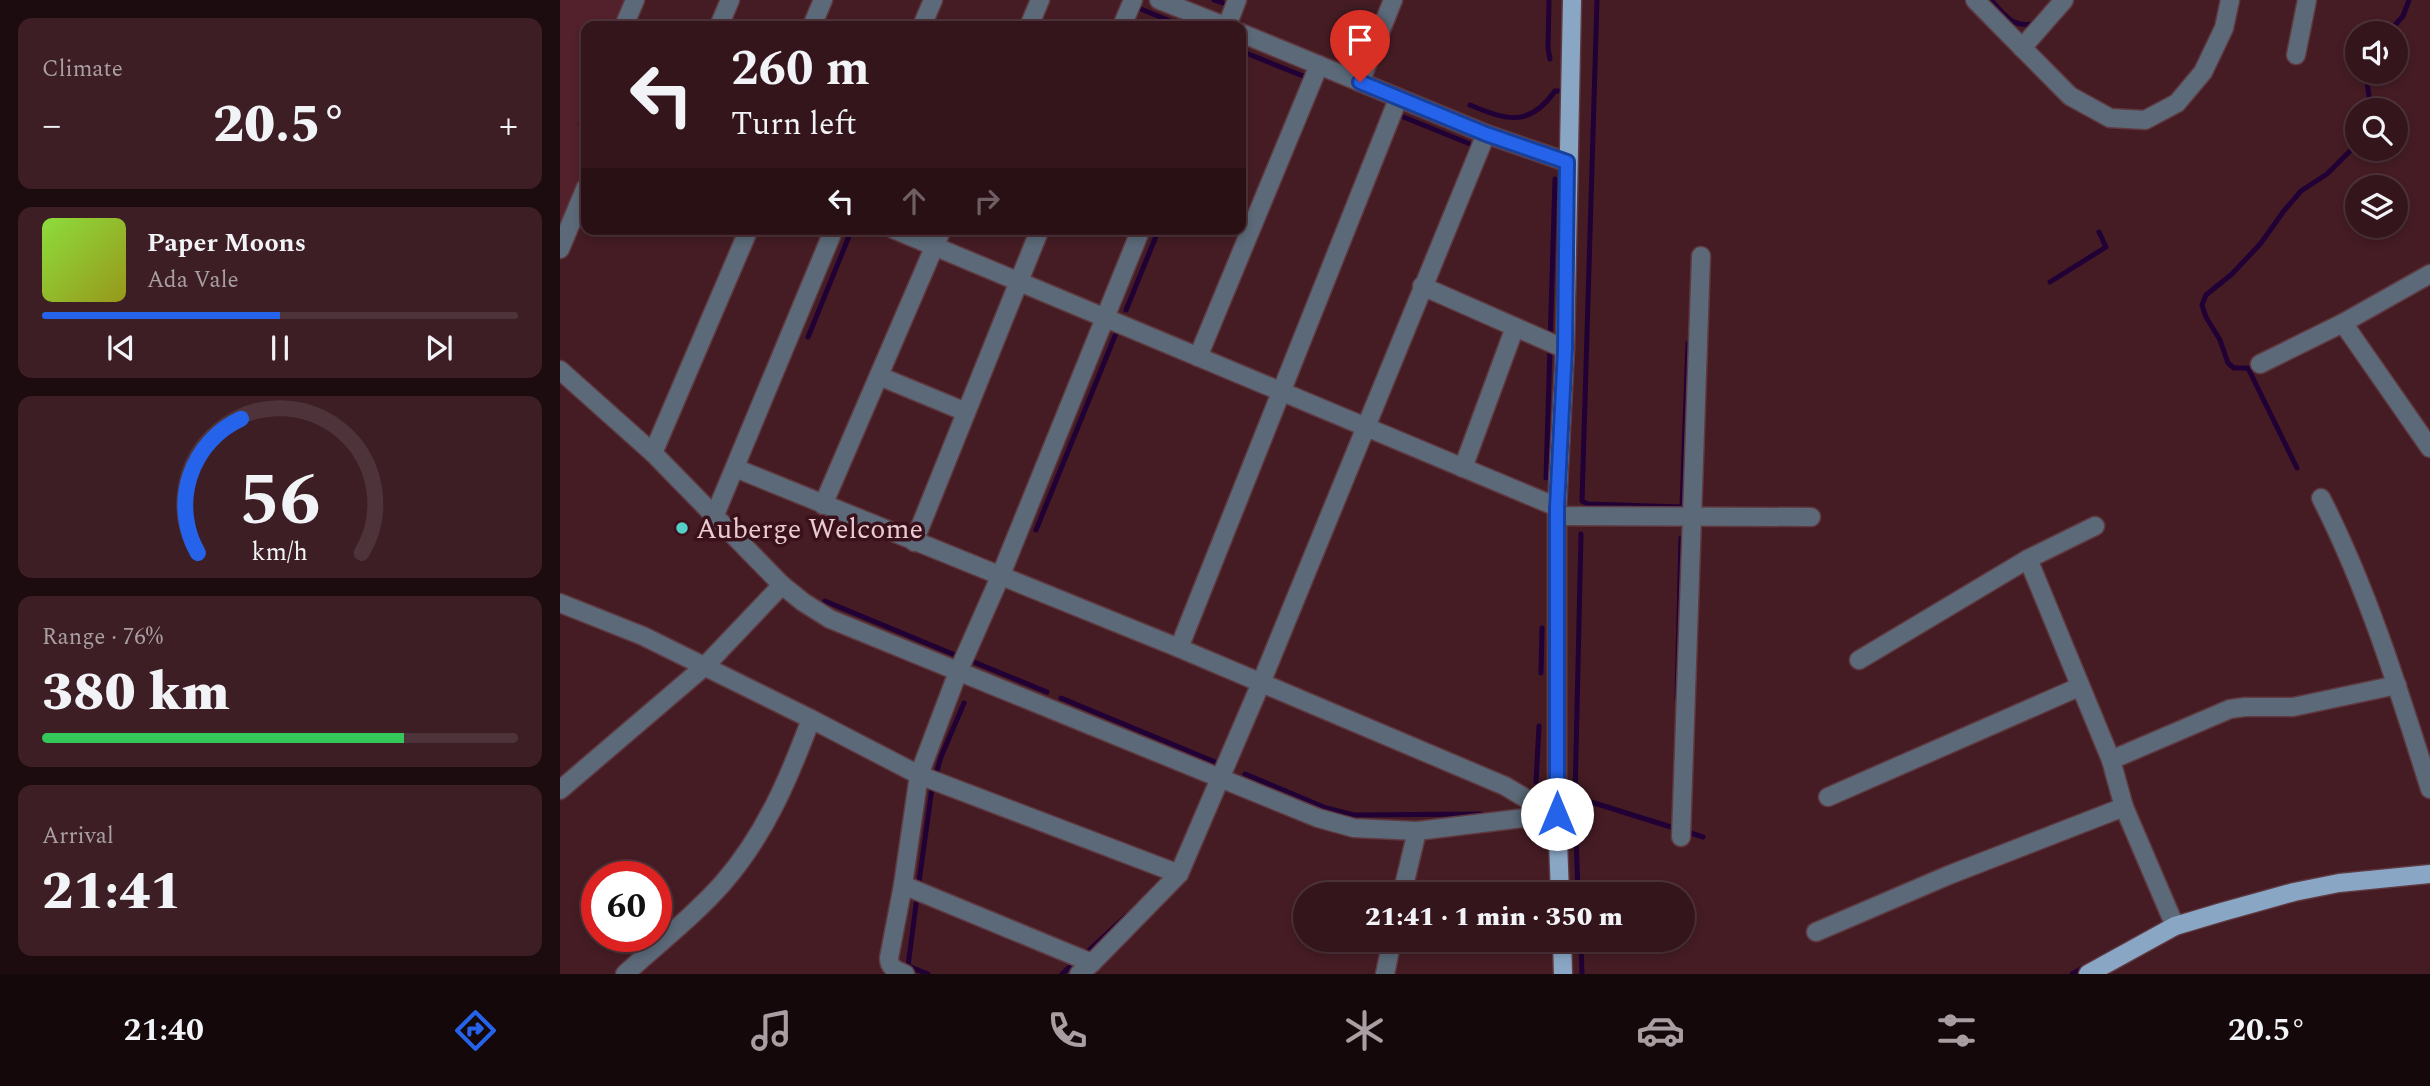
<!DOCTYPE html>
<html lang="en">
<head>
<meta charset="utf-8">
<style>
	:root { --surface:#34151b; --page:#3c1e24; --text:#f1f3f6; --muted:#a99fa3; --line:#4e343a; --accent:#2563eb }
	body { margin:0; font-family:Spectral,serif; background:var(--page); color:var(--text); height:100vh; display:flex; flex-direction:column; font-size:26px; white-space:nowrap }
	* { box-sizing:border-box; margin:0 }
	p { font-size:23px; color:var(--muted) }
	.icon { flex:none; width:38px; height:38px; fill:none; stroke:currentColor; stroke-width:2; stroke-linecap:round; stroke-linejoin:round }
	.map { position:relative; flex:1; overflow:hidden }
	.details { display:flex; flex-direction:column; gap:18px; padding:18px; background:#1d0c0f; width:560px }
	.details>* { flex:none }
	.top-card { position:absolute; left:21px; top:21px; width:665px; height:214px; border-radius:14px; box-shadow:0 4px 10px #0003,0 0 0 2px var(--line); background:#34151b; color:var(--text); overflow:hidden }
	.fabs { position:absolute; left:1785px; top:21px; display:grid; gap:14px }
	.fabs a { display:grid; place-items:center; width:63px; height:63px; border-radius:50%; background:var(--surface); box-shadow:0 4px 10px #0003,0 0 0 2px var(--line); font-size:35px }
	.speed { position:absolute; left:21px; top:861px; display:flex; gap:14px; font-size:35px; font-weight:700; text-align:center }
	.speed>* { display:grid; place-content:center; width:91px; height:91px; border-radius:50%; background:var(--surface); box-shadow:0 4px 10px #0003,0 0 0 2px var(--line); line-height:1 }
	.speed .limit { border:10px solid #d22; background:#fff; color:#111 }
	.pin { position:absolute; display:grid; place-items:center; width:60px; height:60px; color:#fff; margin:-72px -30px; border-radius:50% 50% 50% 0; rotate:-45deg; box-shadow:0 0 7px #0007 }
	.pin .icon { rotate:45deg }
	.me { position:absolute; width:77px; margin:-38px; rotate:0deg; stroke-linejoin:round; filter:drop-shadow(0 0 5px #0008) }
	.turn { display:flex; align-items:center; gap:24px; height:147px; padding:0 35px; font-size:32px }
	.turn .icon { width:91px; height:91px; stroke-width:2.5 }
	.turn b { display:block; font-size:49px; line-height:60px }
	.lanes { display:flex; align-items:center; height:66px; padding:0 35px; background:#0003; justify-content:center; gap:35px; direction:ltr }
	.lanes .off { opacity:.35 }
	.big { font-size:52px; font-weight:800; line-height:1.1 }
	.details .tile { flex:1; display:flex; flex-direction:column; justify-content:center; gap:10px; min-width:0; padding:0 24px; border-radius:14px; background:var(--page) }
	.details .dial { align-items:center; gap:0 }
	.dial svg { height:182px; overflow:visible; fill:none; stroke:var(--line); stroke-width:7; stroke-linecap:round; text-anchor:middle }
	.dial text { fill:var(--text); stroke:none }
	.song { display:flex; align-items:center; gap:21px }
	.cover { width:84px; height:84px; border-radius:10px; background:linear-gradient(135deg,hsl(90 70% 55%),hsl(60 70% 35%)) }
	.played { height:7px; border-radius:4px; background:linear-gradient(90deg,var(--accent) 50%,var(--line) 50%) }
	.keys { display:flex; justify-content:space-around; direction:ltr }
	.heat { display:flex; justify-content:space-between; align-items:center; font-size:38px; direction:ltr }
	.charge { height:10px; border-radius:5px; background:linear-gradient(90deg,#34c759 76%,var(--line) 0) }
	.trip { position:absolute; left:733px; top:882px; width:402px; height:70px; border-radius:35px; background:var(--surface); box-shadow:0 4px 10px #0003,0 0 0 2px var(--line); font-weight:800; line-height:70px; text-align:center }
	.menu { display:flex; height:112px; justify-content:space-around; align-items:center; background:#15080b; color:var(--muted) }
	.menu .icon { width:49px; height:49px }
	.menu .selected { color:var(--accent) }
	.menu b { font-size:32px; color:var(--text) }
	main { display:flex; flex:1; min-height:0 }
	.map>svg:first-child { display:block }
</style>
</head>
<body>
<main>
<section class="details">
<div class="tile"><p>Climate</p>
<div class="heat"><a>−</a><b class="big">20.5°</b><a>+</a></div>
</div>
<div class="tile">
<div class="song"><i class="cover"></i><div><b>Paper Moons</b><p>Ada Vale</p></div></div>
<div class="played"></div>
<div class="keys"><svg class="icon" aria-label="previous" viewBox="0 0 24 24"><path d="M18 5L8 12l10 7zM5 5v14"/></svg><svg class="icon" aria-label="pause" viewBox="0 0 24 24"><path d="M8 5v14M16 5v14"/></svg><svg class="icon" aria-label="next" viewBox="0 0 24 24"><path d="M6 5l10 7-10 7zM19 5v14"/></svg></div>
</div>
<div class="tile dial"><svg viewBox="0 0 100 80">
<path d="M14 69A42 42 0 1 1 86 69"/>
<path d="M14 69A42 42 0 0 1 33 10" stroke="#2563eb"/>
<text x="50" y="56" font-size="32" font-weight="700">56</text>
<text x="50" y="72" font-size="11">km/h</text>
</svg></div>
<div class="tile"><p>Range · 76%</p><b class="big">380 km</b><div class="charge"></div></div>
<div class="tile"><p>Arrival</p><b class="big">21:41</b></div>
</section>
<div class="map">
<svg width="1870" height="974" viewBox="0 0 1870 974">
	<rect width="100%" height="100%" fill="#451c24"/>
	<!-- built -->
	<polygon fill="#52212c" points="0,0 67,0 57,26 26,26 26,103 17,125 26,129 26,177 0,241"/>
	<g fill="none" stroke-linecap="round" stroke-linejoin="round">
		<!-- stream -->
		<g stroke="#200035" stroke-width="5">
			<polyline points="654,0 663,3"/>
			<polyline points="989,0 988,48 990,59"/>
			<polyline points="1037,0 1022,501 1028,504 1121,507"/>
			<path d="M1431,0C1445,15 1454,31 1477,22"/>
			<polyline points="576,7 622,26"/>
			<polyline points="1828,33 1843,16 1849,0"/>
			<polyline points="681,51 748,78"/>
			<polyline points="1810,72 1807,82 1811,110"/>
			<path d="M910,105C946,120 969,128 995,91H999"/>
			<polyline points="841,116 915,146 913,150"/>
			<polyline points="1490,282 1546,247 1539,232"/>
			<polyline points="566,310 599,229"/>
			<polyline points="248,337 292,229"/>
			<polyline points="1737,468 1688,368 1674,368 1668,363 1660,340 1646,317 1642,305 1646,295 1672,274 1701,243 1723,212 1741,191 1767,174 1797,144"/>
			<polyline points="986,478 995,179"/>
			<polyline points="1122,507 1128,343"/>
			<polyline points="476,530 557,331"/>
			<polyline points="1021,534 1015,797 1143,837"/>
			<polyline points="265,601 400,657"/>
			<polyline points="414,662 487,692"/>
			<polyline points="981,673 982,628"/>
			<polyline points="501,698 660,764"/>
			<polyline points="1117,698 1121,538"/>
			<polyline points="685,774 766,808 794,815 921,814"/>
			<polyline points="976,782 979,726"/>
			<polyline points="358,889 372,788 381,757 404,703"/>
			<polyline points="1018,894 1016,834 1021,798"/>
			<polyline points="357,897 348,966 368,974"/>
			<polyline points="1021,940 1022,974"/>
			<polyline points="526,953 566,916"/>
			<polyline points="502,974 516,961"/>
			<polyline points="1512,974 1581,936"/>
		</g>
		<defs>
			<g id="minor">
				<polyline points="599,0 665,26"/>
				<polyline points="1415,0 1510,96 1550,118 1585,120 1617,103 1643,72 1664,28 1670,0"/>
				<polyline points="64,26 75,0"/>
				<polyline points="159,26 170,0"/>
				<polyline points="252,26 263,0"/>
				<polyline points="362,26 373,0"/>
				<polyline points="469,26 480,0"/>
				<polyline points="562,26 573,0"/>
				<polyline points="667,26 677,0"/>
				<polyline points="681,33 926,134 1007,162"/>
				<polyline points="1462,48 1504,0"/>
				<polyline points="1736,55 1747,0"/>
				<polyline points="800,82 833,0"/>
				<polyline points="333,229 997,507"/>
				<polyline points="0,249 26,187"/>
				<polyline points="862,286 1005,349"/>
				<polyline points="1783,323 1870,448"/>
				<polyline points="638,357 759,65"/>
				<polyline points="1700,364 1783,323 1870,274"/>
				<polyline points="0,370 93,453 222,585 243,602 270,619 758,818 794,828 857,831 997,814"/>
				<polyline points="319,376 406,412"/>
				<polyline points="93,453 189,229"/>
				<polyline points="175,468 619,648 945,786 972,802 981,816"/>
				<polyline points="903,468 955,327"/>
				<path d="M1761,498C1808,590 1839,691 1870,789"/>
				<polyline points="263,505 382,229"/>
				<polyline points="998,516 1251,517"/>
				<polyline points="154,517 274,229"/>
				<polyline points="354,542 480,229"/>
				<polyline points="1468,559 1551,760 1564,807 1615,926"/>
				<path d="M0,603L83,636L251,719C229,778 205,835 163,883C134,916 98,944 65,974"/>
				<polyline points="619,648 838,99"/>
				<polyline points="1299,660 1468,559 1535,526"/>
				<polyline points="251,719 359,775 619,874"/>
				<polyline points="1551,760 1670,709 1685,707 1733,707 1837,685"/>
				<polyline points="0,790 145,666 222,585"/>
				<polyline points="1268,797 1519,687"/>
				<polyline points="1121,837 1141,256"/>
				<polyline points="343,885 532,963 619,874 701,683 926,134"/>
				<polyline points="842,894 857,831"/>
				<polyline points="1256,932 1389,875 1564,807"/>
				<path d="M345,974C336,970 329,968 329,958L343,885L359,775L398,672L440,577L581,229"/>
				<polyline points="519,974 532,963"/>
				<polyline points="825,974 832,940"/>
			</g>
			<g id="major">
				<polyline points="1000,894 997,814 997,507 1005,349 1012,0"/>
				<polyline points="1002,940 1003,974"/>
				<polyline points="1528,974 1615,926 1662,912 1734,892 1779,883 1870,874"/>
			</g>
		</defs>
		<!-- minor casing -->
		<use href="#minor" stroke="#5f3840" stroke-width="21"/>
		<!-- major casing -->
		<use href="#major" stroke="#5f3840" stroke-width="21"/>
		<!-- minor -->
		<use href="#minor" stroke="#5b6978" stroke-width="18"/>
		<!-- major -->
		<use href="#major" stroke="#89a7c5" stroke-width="18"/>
	</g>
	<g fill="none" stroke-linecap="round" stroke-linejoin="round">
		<defs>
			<polyline id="route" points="800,82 926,134 1007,162 1005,349 997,507 997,814"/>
		</defs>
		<!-- route casing -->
		<use href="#route" stroke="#184099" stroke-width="18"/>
		<!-- route -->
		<use href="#route" stroke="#2563eb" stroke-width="12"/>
	</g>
	<!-- markers -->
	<circle fill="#55cec5" stroke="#3a111b" stroke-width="2.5" cx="122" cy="528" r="7"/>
	<g text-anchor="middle" stroke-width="7" stroke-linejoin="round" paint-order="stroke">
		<!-- poi labels -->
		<g font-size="28" fill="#e8ccd0" stroke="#3a111b" text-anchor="start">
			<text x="136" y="538">Auberge Welcome</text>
		</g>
	</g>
</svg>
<div class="fabs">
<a><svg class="icon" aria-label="sound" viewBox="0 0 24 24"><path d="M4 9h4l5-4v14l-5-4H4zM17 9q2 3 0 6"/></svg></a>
<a><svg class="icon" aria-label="search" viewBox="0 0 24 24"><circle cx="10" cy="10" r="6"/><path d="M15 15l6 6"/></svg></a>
<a><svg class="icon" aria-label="layers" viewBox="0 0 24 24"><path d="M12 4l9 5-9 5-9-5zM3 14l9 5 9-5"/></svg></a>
</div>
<div class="speed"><div class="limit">60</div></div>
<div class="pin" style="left:800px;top:82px;background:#d93025"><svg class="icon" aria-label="arrive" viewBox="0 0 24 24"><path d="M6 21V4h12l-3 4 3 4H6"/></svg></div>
<svg class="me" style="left:997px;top:814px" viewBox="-20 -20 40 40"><circle r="19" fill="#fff"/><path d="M0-13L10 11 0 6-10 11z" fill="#2563eb"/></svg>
<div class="trip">21:41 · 1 min · 350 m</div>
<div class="top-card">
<div class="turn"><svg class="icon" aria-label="left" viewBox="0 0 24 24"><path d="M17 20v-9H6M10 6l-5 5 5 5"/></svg><div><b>260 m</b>Turn left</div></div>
<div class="lanes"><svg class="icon" aria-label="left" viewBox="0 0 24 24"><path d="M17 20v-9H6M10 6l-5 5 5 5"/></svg><svg class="icon off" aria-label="ahead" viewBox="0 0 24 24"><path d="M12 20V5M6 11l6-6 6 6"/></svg><svg class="icon off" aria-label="right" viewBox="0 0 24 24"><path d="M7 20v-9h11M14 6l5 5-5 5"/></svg></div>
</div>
</div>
</main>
<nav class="menu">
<b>21:40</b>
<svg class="icon selected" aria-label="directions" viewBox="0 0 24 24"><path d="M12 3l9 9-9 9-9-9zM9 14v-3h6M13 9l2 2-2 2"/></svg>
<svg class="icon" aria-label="music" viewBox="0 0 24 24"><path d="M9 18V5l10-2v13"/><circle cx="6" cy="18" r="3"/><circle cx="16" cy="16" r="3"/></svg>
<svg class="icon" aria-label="phone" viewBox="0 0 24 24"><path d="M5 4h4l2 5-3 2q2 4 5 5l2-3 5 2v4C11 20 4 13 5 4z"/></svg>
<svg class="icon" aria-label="climate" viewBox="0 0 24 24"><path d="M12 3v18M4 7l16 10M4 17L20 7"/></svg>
<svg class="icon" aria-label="car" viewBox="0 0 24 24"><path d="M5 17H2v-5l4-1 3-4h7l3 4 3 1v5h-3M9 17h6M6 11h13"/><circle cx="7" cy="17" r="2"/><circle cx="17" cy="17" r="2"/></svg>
<svg class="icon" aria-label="filters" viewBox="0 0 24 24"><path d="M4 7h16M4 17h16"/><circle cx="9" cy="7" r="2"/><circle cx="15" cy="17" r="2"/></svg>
<b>20.5°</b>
</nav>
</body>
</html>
